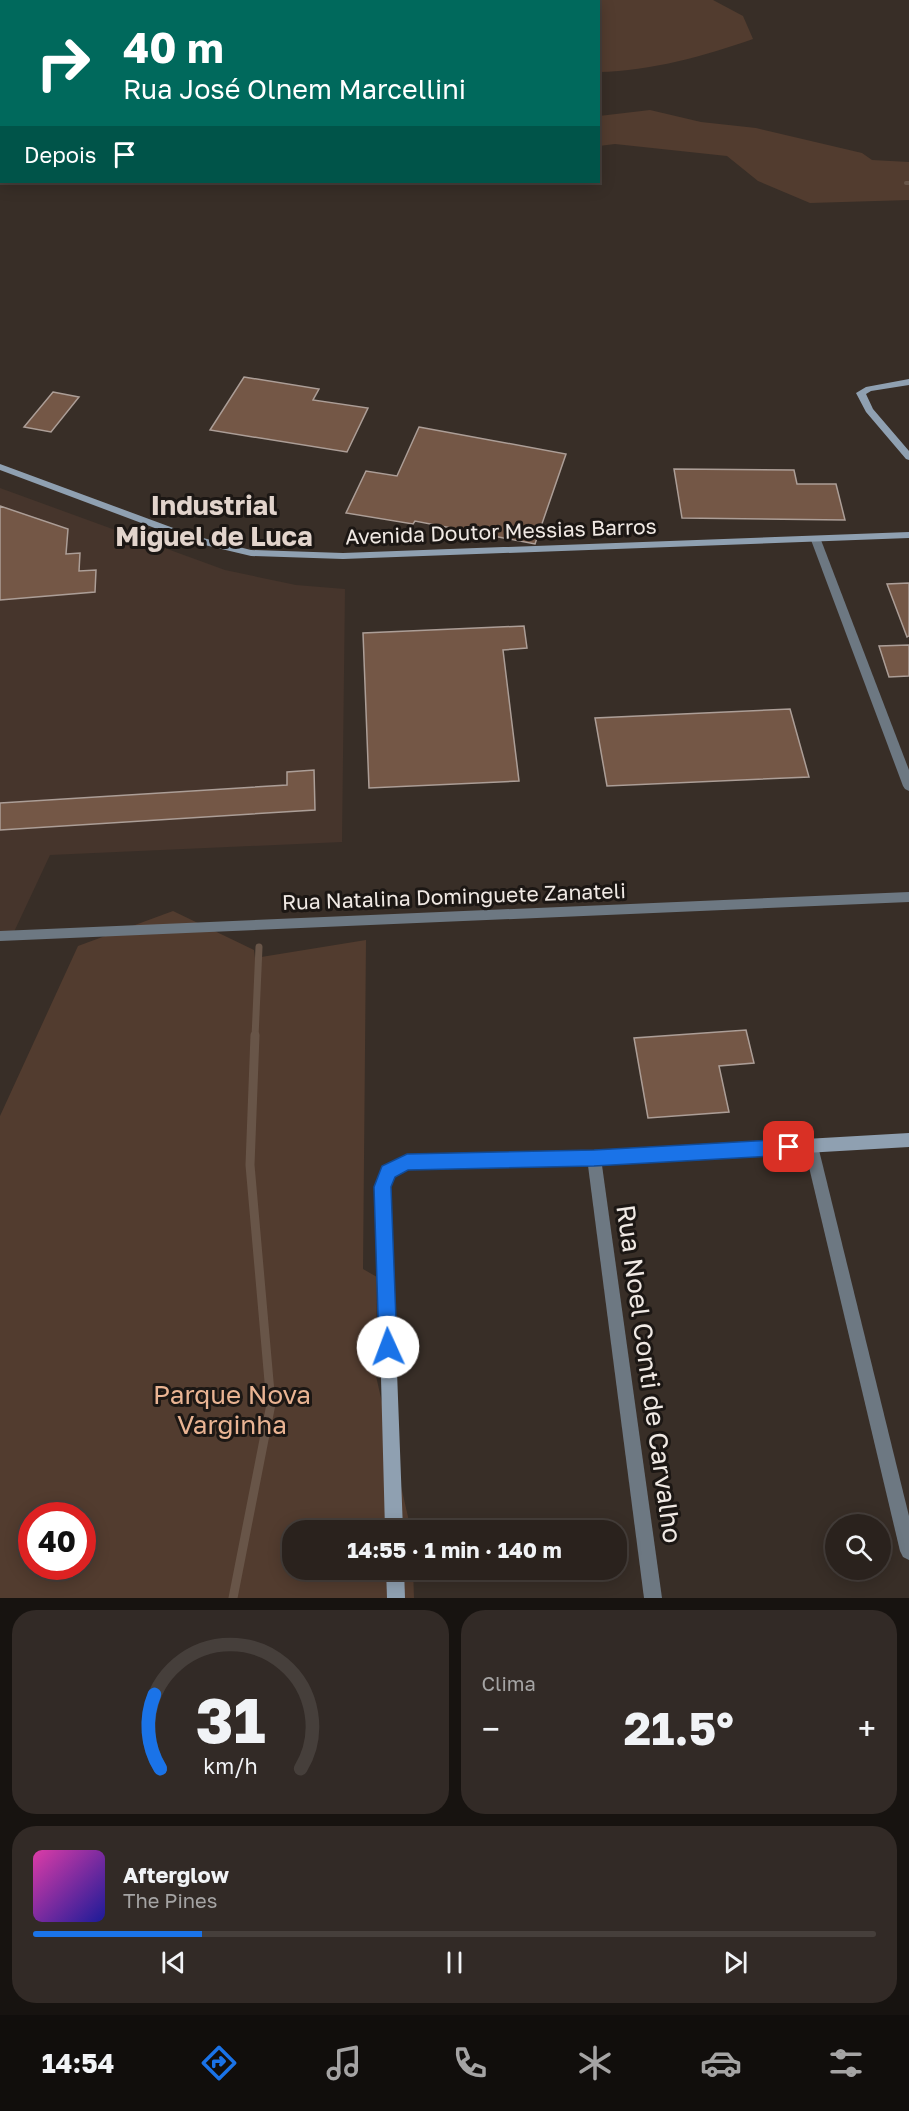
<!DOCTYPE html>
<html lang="pt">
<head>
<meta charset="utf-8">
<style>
	:root { --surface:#2a221d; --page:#322a26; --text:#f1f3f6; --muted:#a5a4a4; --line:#463f3b; --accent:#1a73e8 }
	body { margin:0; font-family:"Golos Text",sans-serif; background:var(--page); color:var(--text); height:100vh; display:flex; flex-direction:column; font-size:22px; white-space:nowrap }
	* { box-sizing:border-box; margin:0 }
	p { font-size:20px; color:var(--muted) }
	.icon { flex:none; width:33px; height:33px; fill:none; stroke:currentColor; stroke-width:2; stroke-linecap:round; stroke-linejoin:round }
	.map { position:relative; height:1598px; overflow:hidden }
	.panel { display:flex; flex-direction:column; gap:12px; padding:12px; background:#171310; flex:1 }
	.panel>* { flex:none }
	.guide { position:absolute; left:0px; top:0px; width:600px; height:183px; box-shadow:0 3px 15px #0003,0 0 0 2px var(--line); background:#00695c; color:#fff; overflow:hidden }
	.tools { position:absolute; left:825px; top:1514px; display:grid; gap:12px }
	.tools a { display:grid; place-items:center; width:66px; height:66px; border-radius:50%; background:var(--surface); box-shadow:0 3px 15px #0003,0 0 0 2px var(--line); font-size:30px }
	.speed { position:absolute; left:18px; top:1502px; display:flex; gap:12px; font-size:30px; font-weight:700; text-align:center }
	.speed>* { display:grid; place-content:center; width:78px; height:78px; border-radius:50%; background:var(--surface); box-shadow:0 3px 15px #0003,0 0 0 2px var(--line); line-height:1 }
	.speed .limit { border:9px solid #d22; background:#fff; color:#111 }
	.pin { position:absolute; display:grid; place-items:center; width:51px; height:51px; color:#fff; margin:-26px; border-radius:12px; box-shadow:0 3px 9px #0006 }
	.me { position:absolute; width:66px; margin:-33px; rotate:358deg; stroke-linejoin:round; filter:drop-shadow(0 0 4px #0008) }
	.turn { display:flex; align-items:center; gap:21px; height:126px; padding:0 24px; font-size:27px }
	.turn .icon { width:78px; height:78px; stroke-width:2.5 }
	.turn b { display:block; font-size:42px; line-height:51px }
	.then { display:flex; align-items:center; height:57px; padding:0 24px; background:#0003; gap:12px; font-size:22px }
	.big { font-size:45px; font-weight:700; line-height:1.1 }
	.panel .card { flex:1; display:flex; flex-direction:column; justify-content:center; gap:9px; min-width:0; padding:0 21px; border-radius:24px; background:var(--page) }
	.panel .dial { align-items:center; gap:0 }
	.dial svg { height:156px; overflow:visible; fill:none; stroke:var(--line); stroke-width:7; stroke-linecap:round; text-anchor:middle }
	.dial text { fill:var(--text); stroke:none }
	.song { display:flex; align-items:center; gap:18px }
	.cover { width:72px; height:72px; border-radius:9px; background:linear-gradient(135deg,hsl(320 70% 55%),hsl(240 70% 35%)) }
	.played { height:6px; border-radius:3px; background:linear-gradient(90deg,var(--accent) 20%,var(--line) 20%) }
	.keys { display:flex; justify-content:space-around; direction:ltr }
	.heat { display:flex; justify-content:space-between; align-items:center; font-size:33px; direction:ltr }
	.panel .tiles { flex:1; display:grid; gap:12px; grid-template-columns:1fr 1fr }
	.card:last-child { grid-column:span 2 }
	.trip { position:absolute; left:282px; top:1520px; width:345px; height:60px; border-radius:24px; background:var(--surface); box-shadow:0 3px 15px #0003,0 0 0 2px var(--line); font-weight:700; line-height:60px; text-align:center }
	.dock { display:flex; height:96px; justify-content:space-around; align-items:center; background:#110e0c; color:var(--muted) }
	.dock .icon { width:42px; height:42px }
	.dock .selected { color:var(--accent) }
	.dock b { font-size:27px; color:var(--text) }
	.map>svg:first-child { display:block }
</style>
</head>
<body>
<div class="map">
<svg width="909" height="1598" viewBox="0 0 909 1598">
	<rect width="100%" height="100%" fill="#382e27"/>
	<!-- built -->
	<polygon fill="#46352c" points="0,488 225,570 296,585 345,589 342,842 50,855 13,934 0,935"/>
	<!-- green -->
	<g fill="#523c2f" fill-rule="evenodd">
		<path d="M601,0H713L743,16L753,39C704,56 651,71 599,72L598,2L594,1Z"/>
		<polygon points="650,110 701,122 756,128 862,153 872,160 909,162 909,200 810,203 758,181 727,156 615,144 599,146 599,116"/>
		<path d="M173,911L254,950L255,958L366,940L363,1269L377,1277L376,1376L411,1530H292V1569H413L414,1598H0V1116L78,946ZM32,1515H82V1566H32Z"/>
	</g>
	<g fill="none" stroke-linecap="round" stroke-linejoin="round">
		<!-- stream-far2 -->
		<polyline stroke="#685548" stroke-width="4" points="906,183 909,183"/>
		<!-- stream-far1 -->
		<polyline stroke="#685548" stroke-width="7" points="255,1037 259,947"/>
		<!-- stream -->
		<polyline stroke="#685548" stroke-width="9" points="233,1598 271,1404 250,1165 255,1035"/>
	</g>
	<!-- building -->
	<g fill="#745746" stroke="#ac9e97" stroke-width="1.5">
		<polygon points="244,377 319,389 313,400 368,408 347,452 210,430"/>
		<polygon points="53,392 79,397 51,432 24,427"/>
		<polygon points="419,427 566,454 535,544 415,521 413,524 346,513 366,471 397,476"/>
		<polygon points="674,469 794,470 797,484 836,484 845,520 682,518"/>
		<polygon points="0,506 68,529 66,554 80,553 79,571 96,570 95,592 0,600"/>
		<polygon points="909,583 909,636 907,637 887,584"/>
		<polygon points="524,626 527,648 503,650 519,781 369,788 363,633"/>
		<polygon points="909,645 909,676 889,677 879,646"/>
		<polygon points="790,709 809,777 607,786 595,718"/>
		<polygon points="314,770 315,810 0,830 0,803 287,785 287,772"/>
		<polygon points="746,1030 754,1063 719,1066 729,1112 648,1118 634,1038"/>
	</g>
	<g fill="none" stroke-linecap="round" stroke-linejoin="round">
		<!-- street -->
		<g fill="#6d7882" fill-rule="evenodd">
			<polygon points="121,0 129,0 119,2"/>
			<polygon points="259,0 267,0 257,2"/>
			<polygon points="398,0 406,0 396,2"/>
			<polygon points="0,40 2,40 0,45"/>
			<rect x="0" y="111" width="2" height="5"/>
			<polygon points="0,153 2,153 0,159"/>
			<polygon points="816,537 821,540 909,770 909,791 905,789 903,786 811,540"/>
			<polygon points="909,892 909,902 0,941 0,931"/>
			<polygon points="811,1139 816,1141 818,1146 909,1516 909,1560 903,1557 900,1551 804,1146 806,1141"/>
			<polygon points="594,1151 599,1153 601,1158 662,1598 644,1598 587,1158 589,1153"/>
		</g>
		<!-- secondary -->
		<g fill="#8fa0b1" fill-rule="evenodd">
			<polygon points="509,0 521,0 506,2"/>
			<rect x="0" y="79" width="2" height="4"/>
			<polygon points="909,379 909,385 871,391 866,394 873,409 909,451 909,460 906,459 866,412 856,393 866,387"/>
			<polygon points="0,464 195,536 251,550 343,553 909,532 909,538 343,559 251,556 192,542 0,470"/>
			<polygon points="909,1133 909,1147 594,1165 408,1169 394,1176 390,1187 403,1530 385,1530 376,1187 383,1166 407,1155 594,1151"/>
			<polygon points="386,1569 404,1569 405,1598 387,1598"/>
		</g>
	</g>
	<!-- route -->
	<polygon fill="#1a73e8" stroke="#114b97" stroke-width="1.5" points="789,1139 795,1141 798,1147 795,1152 789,1155 594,1166 408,1170 395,1177 391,1187 397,1347 394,1354 388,1356 382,1354 379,1347 374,1187 382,1166 407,1154 594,1150"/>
	<g text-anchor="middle" stroke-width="6" stroke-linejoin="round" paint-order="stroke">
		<!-- street labels -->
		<g font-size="21" fill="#f0e9e4" stroke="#1c1714">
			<text transform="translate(501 532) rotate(-2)" y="7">Avenida Doutor Messias Barros</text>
			<text transform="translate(454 897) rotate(-2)" y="7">Rua Natalina Dominguete Zanateli</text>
		</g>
		<!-- near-street labels -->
		<g font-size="26" fill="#f0e9e4" stroke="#1c1714">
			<text transform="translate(649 1374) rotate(82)" y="9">Rua Noel Conti de Carvalho</text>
		</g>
		<!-- near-park labels -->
		<g font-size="26" fill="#eab493" stroke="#1c1714">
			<text x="232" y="1404">Parque Nova<tspan x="232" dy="30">Varginha</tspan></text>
		</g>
		<!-- district labels -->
		<g font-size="27" font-weight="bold" fill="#e2d4cc" stroke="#1c1714">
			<text x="214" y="515">Industrial<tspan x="214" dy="31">Miguel de Luca</tspan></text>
		</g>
	</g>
</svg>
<div class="tools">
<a><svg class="icon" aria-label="search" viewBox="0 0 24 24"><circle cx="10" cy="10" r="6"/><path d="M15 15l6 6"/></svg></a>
</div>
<div class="speed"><div class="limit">40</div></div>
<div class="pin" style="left:789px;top:1147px;background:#d93025"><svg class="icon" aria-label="arrive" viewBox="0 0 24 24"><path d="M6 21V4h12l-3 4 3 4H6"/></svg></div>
<svg class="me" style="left:388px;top:1347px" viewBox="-20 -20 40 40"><circle r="19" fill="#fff"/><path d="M0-13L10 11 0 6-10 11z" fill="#1a73e8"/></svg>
<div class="trip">14:55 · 1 min · 140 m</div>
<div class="guide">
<div class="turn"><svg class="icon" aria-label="right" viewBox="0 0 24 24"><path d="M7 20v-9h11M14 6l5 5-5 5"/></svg><div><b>40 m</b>Rua José Olnem Marcellini</div></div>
<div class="then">Depois<svg class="icon" aria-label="arrive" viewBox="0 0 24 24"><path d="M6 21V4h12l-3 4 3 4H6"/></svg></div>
</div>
</div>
<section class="panel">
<div class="tiles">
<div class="card dial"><svg viewBox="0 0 100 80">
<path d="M14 69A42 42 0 1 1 86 69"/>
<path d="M14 69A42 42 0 0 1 11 31" stroke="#1a73e8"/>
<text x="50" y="56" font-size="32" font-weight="700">31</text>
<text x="50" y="72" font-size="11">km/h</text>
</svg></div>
<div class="card"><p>Clima</p>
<div class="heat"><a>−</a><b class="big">21.5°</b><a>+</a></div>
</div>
<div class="card">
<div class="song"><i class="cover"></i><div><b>Afterglow</b><p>The Pines</p></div></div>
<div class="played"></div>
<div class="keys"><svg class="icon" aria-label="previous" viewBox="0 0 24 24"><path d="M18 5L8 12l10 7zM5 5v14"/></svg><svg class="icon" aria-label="pause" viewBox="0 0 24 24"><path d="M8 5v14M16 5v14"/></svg><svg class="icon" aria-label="next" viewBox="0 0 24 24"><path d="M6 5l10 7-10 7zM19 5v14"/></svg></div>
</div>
</div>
</section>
<nav class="dock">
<b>14:54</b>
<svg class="icon selected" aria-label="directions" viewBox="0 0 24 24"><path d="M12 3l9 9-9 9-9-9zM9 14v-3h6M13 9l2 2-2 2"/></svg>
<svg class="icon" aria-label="music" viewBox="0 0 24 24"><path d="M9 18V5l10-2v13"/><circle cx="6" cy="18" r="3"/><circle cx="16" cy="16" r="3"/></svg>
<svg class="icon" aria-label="phone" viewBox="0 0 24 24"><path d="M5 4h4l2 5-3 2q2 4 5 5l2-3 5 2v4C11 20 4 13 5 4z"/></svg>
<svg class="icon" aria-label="climate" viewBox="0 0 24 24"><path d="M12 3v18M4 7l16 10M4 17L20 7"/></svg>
<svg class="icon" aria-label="car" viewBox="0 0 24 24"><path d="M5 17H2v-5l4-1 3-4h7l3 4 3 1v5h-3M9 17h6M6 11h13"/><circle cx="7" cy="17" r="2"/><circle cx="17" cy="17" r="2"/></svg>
<svg class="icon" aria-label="filters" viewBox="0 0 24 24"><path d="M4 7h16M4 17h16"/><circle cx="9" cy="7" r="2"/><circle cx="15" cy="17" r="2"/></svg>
</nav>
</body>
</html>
